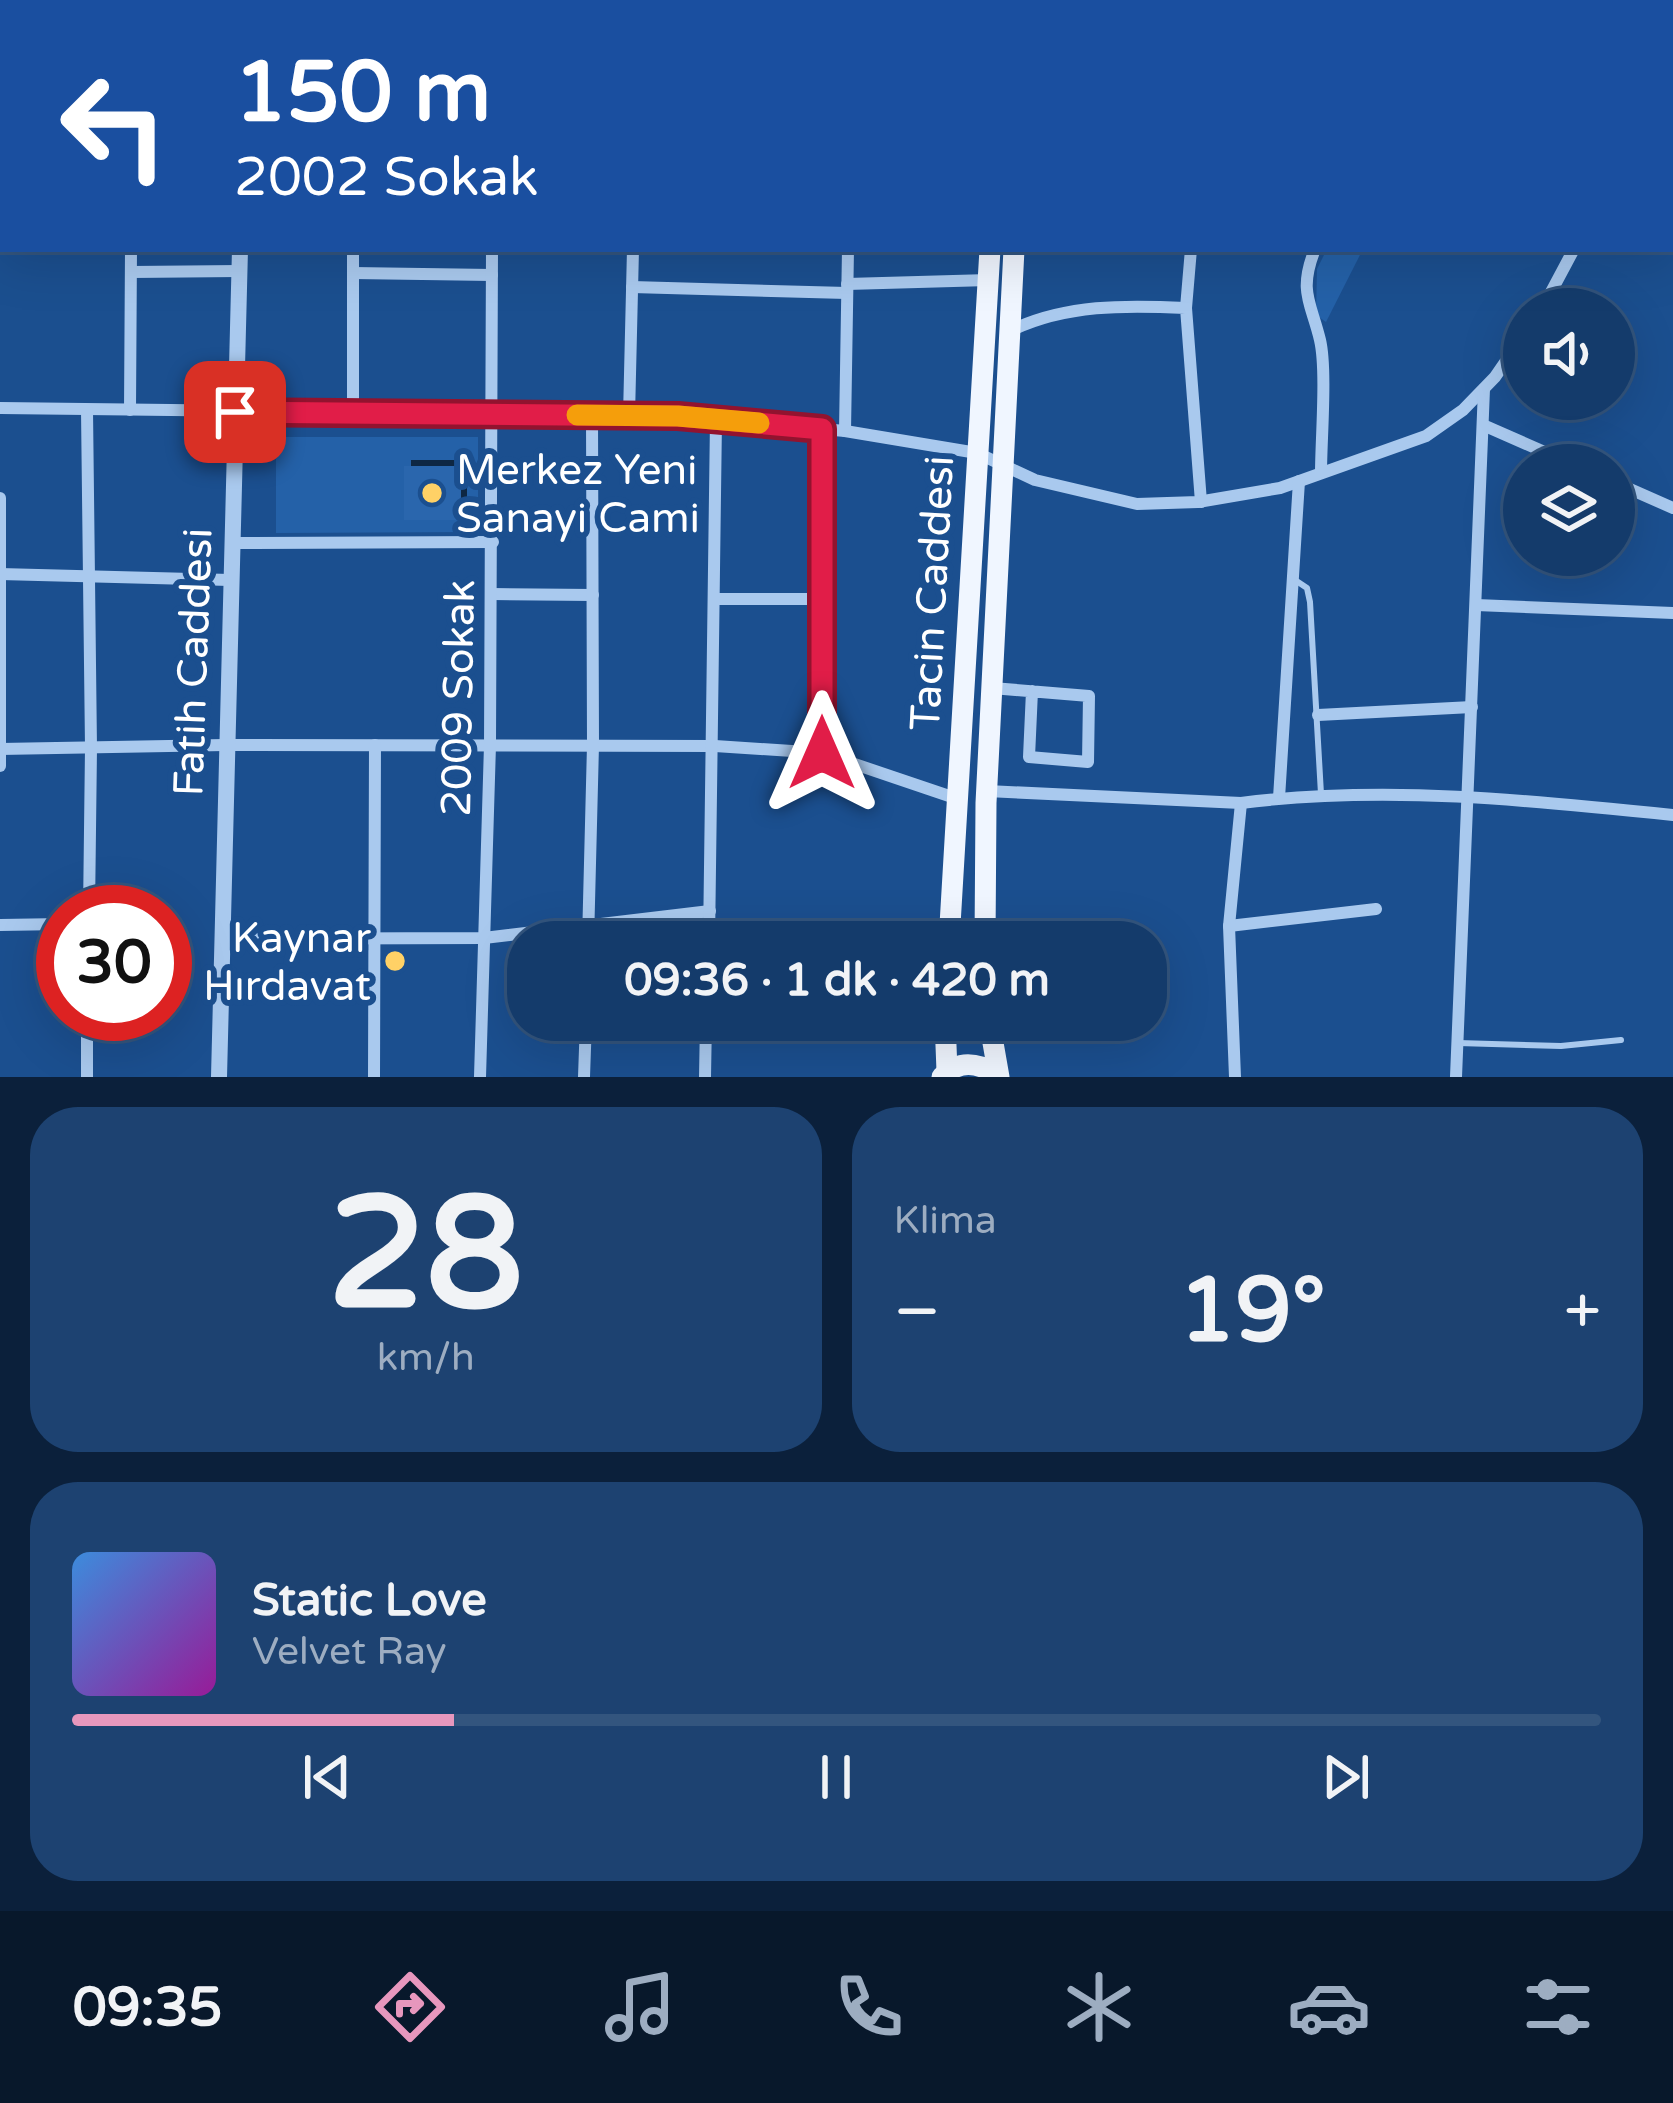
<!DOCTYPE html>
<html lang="tr">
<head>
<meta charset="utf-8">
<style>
	:root { --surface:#143b6b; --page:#1d4271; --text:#f1f3f6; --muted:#9dadc1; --line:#33557e; --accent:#e797bd }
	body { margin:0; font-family:"Varela Round",sans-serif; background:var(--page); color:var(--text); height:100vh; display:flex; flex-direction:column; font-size:45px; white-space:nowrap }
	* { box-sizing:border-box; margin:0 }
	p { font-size:39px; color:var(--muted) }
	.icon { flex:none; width:66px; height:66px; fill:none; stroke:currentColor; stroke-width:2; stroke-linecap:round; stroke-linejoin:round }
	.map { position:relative; height:1077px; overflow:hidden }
	.details { display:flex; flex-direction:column; gap:30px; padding:30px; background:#0b203b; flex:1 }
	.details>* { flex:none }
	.top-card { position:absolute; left:0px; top:0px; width:1674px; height:252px; box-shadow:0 12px 48px #0002,0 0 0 3px var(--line); background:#1a4fa0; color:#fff; overflow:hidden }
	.controls { position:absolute; left:1503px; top:288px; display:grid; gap:24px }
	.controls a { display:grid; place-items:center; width:132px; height:132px; border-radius:50%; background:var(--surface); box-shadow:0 12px 48px #0002,0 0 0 3px var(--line); font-size:60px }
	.speed { position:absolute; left:36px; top:885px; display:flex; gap:24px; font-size:60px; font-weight:700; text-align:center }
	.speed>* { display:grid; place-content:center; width:156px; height:156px; border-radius:50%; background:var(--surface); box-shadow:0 12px 48px #0002,0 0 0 3px var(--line); line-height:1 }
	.speed .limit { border:18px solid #d22; background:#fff; color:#111 }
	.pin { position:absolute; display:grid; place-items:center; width:102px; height:102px; color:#fff; margin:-51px; border-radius:24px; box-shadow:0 6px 18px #0006 }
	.me { position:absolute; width:132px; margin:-66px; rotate:0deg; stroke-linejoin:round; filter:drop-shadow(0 0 9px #0008) }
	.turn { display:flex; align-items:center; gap:42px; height:252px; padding:0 36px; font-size:54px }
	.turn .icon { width:156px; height:156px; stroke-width:2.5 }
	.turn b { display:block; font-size:84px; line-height:102px }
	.big { font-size:90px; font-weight:800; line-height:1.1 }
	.details .tile { flex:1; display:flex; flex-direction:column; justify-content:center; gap:18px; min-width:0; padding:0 42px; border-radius:48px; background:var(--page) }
	.details .dial { align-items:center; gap:0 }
	.dial b { font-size:156px; line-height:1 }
	.song { display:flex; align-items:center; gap:36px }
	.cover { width:144px; height:144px; border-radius:18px; background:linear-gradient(135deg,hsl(210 70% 55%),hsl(300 70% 35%)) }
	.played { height:12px; border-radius:6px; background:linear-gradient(90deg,var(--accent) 25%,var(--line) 25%) }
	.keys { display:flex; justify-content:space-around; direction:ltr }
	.heat { display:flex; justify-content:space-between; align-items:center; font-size:66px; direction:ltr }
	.details .tiles { flex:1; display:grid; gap:30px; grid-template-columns:1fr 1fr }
	.tile:last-child { grid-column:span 2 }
	.trip { position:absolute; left:507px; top:921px; width:660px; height:120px; border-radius:48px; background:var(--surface); box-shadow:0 12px 48px #0002,0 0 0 3px var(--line); font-weight:800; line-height:120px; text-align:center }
	.menu { display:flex; height:192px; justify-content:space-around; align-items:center; background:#08182b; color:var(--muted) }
	.menu .icon { width:84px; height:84px }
	.menu .active { color:var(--accent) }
	.menu b { font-size:54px; color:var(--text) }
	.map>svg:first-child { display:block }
</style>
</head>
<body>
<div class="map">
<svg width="1673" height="1077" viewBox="0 0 1673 1077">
	<defs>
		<filter id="shadow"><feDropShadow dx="7" dy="-7" stdDeviation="0" flood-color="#0009"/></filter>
	</defs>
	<rect width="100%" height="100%" fill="#1b4f8f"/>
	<!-- green -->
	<g fill="#2461a8">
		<polygon points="1327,249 1363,249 1326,322 1316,315 1317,269"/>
		<polygon points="276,437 478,437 478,532 276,533"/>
	</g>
	<!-- building -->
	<rect fill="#2a66ad" filter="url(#shadow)" x="404" y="466" width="57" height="54"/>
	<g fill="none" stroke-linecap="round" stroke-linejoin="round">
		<!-- service -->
		<g stroke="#a9c9ee" stroke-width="6">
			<polyline points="1295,580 1307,588 1310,602 1321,794"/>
			<polyline points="1458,1043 1561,1046 1621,1040"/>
		</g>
		<!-- minor -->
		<g stroke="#a9c9ee" stroke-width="12">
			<polyline points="877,0 877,3"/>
			<polyline points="1535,0 1542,3"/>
			<polyline points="1270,3 1272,0"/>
			<polyline points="1386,3 1387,0"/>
			<polyline points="0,21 3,21"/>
			<polyline points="1671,116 1673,114"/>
			<polyline points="1671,159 1673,162"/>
			<polyline points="353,249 353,413"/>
			<path d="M1315,249C1298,292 1311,302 1320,340C1327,370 1321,440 1321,473"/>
			<polyline points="131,272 239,271"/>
			<polyline points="353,273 492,275"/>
			<polyline points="847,284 989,280"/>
			<polyline points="632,287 847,293"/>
			<polyline points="1186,308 1191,249"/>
			<polyline points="1542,309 1574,249"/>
			<path d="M1010,331C1065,304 1126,305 1186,308L1201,502"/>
			<polyline points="0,408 678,416 845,431 977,453 1035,480 1137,504 1198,502 1280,488 1426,436 1463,410 1495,377 1524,335"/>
			<polyline points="87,410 91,748 89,912"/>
			<polyline points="130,410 131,249"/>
			<polyline points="629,416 633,249"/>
			<polyline points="1483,425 1574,465"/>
			<polyline points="845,431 848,249"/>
			<polyline points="1614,482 1673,508"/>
			<polyline points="0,498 0,766"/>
			<polyline points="231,543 493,542"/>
			<polyline points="0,574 230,580"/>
			<polyline points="492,594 593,595"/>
			<polyline points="715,599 822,599"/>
			<polyline points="1476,605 1673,613"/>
			<polyline points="992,688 1089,696 1088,762 1029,757 1032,691"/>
			<polyline points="1318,715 1472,707"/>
			<polyline points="0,749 225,745 715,746 822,753 958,799"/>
			<polyline points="822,753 822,429"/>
			<path d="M987,791L1241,803C1385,785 1529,800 1673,815"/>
			<polyline points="1279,798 1299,481"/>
			<polyline points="0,925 63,924"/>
			<polyline points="1229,926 1376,909"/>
			<polyline points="221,939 484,938 710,911"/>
			<polyline points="588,942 593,745 592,416"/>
			<polyline points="709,942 716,420"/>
			<polyline points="87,1077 87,1014"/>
			<polyline points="374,1077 375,745"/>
			<polyline points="480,1077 490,745 492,249"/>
			<polyline points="584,1077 586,1020"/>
			<polyline points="705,1077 706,1020"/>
			<polyline points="1235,1077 1229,926 1241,803"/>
			<polyline points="1456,1077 1484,389"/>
		</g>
		<!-- tertiary -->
		<g stroke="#a9c9ee" stroke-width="16">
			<polyline points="240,0 240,3"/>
			<polyline points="219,1077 240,249"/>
		</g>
		<!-- primary -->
		<g stroke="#f0f6ff" stroke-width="21">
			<polyline points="1102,3 1105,0"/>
			<polyline points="949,942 990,249"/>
			<polyline points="985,942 986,803 1014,249"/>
			<polyline points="945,1020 947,1071"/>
			<polyline points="989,1020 999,1077"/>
			<path d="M942,1077C959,1059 978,1063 997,1074"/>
		</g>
	</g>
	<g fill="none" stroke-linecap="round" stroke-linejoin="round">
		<defs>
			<polyline id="route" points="235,412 678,416 822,429 822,753"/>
		</defs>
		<!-- route casing -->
		<use href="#route" stroke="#92132f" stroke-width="30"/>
		<!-- route -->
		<use href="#route" stroke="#e11d48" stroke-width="21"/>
		<!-- slow -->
		<polyline stroke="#f59e0b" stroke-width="21" points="577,415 678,416 759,423"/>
	</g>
	<!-- markers -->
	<g fill="#ffd166" stroke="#1b4f8f" stroke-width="4.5">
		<circle cx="432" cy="493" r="12"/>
		<circle cx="395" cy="961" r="12"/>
	</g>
	<g text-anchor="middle" stroke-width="12" stroke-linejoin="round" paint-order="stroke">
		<!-- poi labels -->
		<g font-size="42" fill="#fff" stroke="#1b4f8f" text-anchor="start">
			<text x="456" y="484">Merkez Yeni<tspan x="456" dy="48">Sanayi Cami</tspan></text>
			<text x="371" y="952" text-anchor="end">Kaynar<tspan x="371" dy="48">Hırdavat</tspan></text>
		</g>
		<!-- street labels -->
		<g font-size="42" fill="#fff" stroke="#1b4f8f">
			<text transform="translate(931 593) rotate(-87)" y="15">Tacin Caddesi</text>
			<text transform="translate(192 662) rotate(-88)" y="15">Fatih Caddesi</text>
			<text transform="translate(457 698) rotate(-89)" y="15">2009 Sokak</text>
		</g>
	</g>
</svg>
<div class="controls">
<a><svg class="icon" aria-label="sound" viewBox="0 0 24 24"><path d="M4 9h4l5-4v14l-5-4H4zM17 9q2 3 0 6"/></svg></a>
<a><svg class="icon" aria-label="layers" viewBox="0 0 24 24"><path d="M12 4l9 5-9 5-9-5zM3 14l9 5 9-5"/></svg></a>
</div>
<div class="speed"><div class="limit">30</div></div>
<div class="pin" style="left:235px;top:412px;background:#d93025"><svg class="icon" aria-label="arrive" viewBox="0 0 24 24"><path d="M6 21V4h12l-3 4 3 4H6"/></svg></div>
<svg class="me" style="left:822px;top:753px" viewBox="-20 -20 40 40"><path d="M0-17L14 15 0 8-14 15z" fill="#e11d48" stroke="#fff" stroke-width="4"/></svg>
<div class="trip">09:36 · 1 dk · 420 m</div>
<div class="top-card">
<div class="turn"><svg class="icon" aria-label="left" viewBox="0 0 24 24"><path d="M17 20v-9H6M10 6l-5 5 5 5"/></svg><div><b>150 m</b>2002 Sokak</div></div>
</div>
</div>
<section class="details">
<div class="tiles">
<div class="tile dial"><b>28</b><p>km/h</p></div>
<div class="tile"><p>Klima</p>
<div class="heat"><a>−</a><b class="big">19°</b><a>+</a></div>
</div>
<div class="tile">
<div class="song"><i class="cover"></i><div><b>Static Love</b><p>Velvet Ray</p></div></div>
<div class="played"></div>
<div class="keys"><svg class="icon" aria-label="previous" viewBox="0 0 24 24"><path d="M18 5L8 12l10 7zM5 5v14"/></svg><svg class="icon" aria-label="pause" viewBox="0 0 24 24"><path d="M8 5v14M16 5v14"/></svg><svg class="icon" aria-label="next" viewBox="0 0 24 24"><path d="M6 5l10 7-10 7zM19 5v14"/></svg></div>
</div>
</div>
</section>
<nav class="menu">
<b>09:35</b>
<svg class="icon active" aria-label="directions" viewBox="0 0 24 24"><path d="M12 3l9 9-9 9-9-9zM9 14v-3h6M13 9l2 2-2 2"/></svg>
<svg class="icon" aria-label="music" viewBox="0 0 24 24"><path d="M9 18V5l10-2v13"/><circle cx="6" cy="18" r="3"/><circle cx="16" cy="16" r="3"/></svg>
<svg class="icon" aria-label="phone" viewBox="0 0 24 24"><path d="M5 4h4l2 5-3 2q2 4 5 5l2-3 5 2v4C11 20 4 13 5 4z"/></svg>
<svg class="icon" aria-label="climate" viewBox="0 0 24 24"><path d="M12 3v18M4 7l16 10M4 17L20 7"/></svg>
<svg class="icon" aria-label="car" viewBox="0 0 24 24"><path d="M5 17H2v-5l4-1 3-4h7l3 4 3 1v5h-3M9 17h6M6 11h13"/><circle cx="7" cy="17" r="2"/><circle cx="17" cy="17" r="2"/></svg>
<svg class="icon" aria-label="filters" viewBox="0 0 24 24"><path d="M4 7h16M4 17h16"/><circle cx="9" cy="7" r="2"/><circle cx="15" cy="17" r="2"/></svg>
</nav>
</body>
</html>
